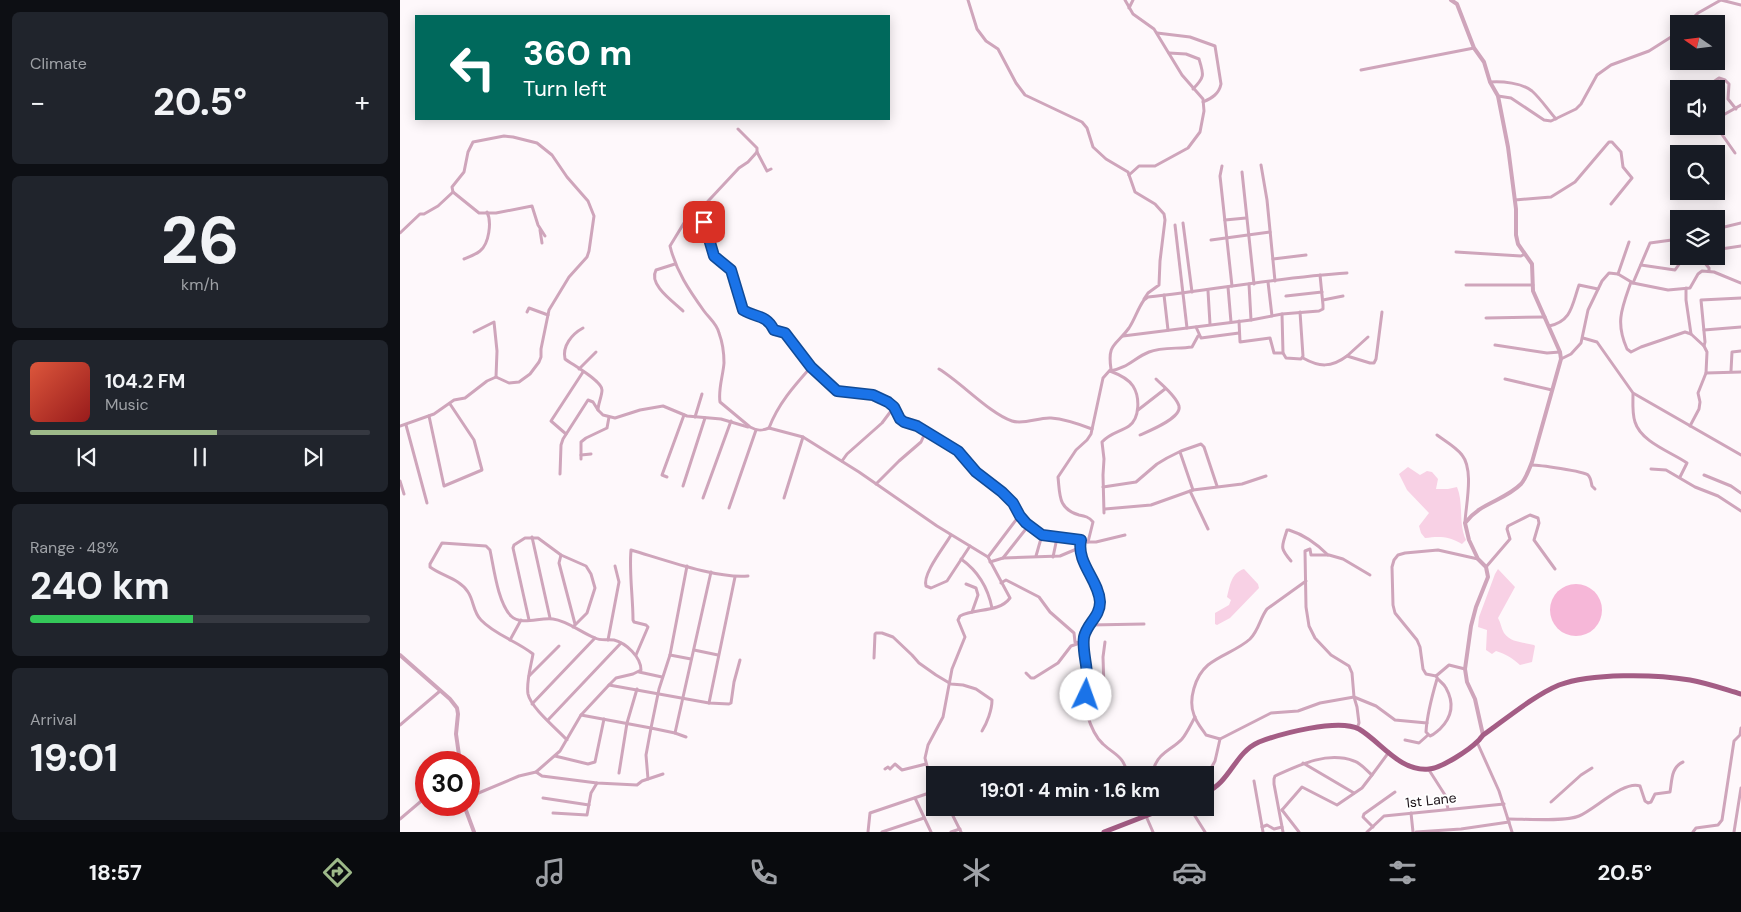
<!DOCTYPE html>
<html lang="en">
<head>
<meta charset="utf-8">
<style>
	:root { --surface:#171b24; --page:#20242c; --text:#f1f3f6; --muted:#9ea1a6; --line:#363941; --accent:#9db989 }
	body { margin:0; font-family:"DM Sans",sans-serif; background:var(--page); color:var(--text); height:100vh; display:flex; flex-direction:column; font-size:19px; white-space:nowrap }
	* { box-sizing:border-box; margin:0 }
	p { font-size:16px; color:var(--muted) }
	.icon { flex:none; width:28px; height:28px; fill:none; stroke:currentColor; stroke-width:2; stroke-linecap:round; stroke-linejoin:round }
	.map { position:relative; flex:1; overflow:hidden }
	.panel { display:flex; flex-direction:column; gap:12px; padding:12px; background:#0d0f14; width:400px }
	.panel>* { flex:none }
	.top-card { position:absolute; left:15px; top:15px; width:475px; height:105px; border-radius:0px; box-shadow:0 2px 12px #0003; background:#00695c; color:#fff; overflow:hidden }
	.needle { width:32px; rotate:284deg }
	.fabs { position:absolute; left:1270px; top:15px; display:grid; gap:10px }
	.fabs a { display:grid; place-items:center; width:55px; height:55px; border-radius:0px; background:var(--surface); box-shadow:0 2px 12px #0003; font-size:25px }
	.speed { position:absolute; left:15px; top:751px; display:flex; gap:10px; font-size:25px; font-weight:700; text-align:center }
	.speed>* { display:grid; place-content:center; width:65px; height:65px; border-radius:50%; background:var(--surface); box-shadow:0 2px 12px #0003; line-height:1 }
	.speed .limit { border:8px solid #d22; background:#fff; color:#111 }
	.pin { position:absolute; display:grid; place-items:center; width:42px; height:42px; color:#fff; margin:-21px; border-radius:10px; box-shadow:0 2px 8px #0006 }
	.me { position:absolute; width:55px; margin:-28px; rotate:3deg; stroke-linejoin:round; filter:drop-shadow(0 0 4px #0008) }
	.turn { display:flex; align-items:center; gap:18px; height:105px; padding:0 25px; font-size:22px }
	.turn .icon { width:65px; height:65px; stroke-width:2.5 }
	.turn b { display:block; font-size:35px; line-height:42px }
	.big { font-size:38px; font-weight:700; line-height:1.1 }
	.panel .card { flex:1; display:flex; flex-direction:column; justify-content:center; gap:8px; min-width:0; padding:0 18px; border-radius:8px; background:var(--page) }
	.panel .dial { align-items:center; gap:0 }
	.dial b { font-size:65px; line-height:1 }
	.song { display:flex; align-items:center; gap:15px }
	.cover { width:60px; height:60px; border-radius:8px; background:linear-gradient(135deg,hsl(10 70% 55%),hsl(0 70% 35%)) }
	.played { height:5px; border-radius:2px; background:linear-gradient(90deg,var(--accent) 55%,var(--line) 55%) }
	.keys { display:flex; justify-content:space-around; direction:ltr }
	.heat { display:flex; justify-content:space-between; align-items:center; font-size:28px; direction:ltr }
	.charge { height:8px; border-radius:4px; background:linear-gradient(90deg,#34c759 48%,var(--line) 0) }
	.trip { position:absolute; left:526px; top:766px; width:288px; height:50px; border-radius:0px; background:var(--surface); box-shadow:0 2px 12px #0003; font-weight:700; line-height:50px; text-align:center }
	.dock { display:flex; height:80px; justify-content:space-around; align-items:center; background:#090b0e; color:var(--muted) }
	.dock .icon { width:35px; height:35px }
	.dock .selected { color:var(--accent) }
	.dock b { font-size:22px; color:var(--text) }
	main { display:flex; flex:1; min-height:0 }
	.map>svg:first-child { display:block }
</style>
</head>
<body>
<main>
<section class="panel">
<div class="card"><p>Climate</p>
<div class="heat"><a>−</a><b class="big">20.5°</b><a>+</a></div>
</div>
<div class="card dial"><b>26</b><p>km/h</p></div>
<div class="card">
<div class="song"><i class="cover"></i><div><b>104.2 FM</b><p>Music</p></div></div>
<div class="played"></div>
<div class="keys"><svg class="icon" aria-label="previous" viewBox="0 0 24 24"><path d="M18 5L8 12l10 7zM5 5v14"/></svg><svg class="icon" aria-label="pause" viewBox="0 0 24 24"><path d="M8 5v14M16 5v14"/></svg><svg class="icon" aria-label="next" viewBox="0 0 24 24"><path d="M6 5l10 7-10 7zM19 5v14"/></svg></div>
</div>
<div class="card"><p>Range · 48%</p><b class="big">240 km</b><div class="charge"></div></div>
<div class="card"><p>Arrival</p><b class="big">19:01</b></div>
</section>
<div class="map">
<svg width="1341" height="832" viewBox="0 0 1341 832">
	<rect width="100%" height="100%" fill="#fef8fb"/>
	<!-- green -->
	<circle fill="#f6b7d8" cx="1176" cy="610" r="26"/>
	<!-- water -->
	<g fill="#f8d1e5">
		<path d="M1008,467L1020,475L1027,471L1032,472L1038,479L1036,489H1048L1057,487C1064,504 1058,523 1066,540L1062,544C1049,536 1039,536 1025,538L1021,533L1019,526L1029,513L1007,490L999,474Z"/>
		<path d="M844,569L858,584L859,588L830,618L817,625L815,624V613L829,605L831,600L827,597C830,586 831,573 844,569Z"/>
		<path d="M1098,569L1115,587L1098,618C1101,623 1101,628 1104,633C1111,643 1124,642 1134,645L1135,646L1132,662L1120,665C1112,658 1106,654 1096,651L1092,654L1086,650L1087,630L1078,627L1079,617L1095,574Z"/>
	</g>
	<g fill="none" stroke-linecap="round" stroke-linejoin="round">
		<!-- minor -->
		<g stroke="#cfa5bb" stroke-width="3">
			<polyline points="568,0 577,29 586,41 598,49 616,83 625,95 682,122 687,128 693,147 706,159 728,172 735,192 755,204 764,214 765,220 760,261 759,285 748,293 744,299"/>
			<polyline points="725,0 733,14 754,29 782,75 803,99 804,111 800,132 788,148 755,166 739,166 729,175"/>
			<polyline points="729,8 733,0"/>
			<polyline points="1287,24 1298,13 1321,0 1341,5"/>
			<path d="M757,33L790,37L815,46L821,84C819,94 812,98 803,102"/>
			<path d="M769,53L786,54L799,59C804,75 805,77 793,89"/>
			<polyline points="961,70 1074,48"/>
			<path d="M1090,82C1102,81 1122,83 1132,91C1141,99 1148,110 1156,119"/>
			<polyline points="1296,89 1309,85 1319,78 1325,80 1329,84 1328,99 1336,109"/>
			<polyline points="1098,96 1111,98 1144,120 1151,121 1176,109 1181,104 1197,75 1211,65 1249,51 1279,32"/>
			<polyline points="1316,119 1341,105"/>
			<polyline points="1316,126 1335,153"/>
			<path d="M338,129L357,148V152L348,162L339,168L297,213L287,218L270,246C276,271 289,290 304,311C309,318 317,324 319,333C322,341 324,354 324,363C323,376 318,389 320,402L350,427C357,431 362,431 369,428"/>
			<polyline points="1299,133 1307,126"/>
			<polyline points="357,152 367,171 371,169"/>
			<polyline points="861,165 867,200 875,281"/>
			<polyline points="822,166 820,176 832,286"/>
			<polyline points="842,172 854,284"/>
			<polyline points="53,192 79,213 96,213 132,206 138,225 145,236"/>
			<polyline points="1115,200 1151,197 1175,182 1209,142 1212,142 1221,152 1223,167 1232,178 1211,204"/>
			<polyline points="297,213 304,222 315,256 331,270 343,310 362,317 367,320 375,330 385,333 411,367"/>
			<polyline points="825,220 846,218"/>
			<polyline points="783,223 792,292"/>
			<polyline points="775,225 787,328"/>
			<polyline points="1316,229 1341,223"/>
			<polyline points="140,230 142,243"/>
			<polyline points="0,233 20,214 24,214 38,206 53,192 52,187 64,172 68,152 73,142 104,136 113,137 137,143 152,155 167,177 188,201 194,216 189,251 187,257 169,277 149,310 141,349 141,357 139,362 130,374 119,382 109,383 96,377 87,381 65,398 54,400 34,414 0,426"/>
			<polyline points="811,240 870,232"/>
			<polyline points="1056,252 1121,256 1125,254"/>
			<polyline points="1316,252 1321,249 1341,246"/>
			<polyline points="1299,256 1309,268 1309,271"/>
			<path d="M64,259C69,257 75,255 80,251C89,244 92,222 87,212"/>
			<polyline points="873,259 906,255"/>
			<polyline points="1304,261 1310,256"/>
			<path d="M275,264L256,270C248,285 274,302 283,311"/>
			<polyline points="1241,265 1275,270 1285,256"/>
			<polyline points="1218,274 1229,242"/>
			<polyline points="868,282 872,316"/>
			<path d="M1231,282C1222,308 1215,322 1227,349L1231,352L1241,347L1285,332L1291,334L1304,346L1305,342L1301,300L1341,298"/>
			<polyline points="1233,283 1250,243 1279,239"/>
			<polyline points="849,284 851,320"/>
			<polyline points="1066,285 1133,285"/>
			<polyline points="828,287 831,322"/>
			<polyline points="1286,288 1286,300 1291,334"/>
			<polyline points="808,291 810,324"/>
			<polyline points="764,295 768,330"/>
			<polyline points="886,296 922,292"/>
			<polyline points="923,300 943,296"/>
			<polyline points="127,312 129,308 148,315"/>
			<polyline points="882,314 883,353 886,358 901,359 903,356 900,312"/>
			<polyline points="1086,318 1145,317"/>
			<polyline points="839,321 840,342 870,338 874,353 883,353"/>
			<path d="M1149,326C1172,321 1172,305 1179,285L1198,289"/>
			<polyline points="796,327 801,338 839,333"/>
			<path d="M183,328C172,334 162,346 165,359C173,365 202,381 202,390C202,396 198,404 198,410L203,415L215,418L240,410L263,406L287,416L321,419L348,427"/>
			<polyline points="1304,330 1341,327"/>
			<polyline points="74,332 94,322 97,351 96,377"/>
			<polyline points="723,336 851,320 882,314 919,311 923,309 923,305 920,275"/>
			<polyline points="1183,338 1197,342 1233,393 1341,455"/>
			<polyline points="1095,345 1147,353 1160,352"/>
			<polyline points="1304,346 1307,352 1306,373 1341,372"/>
			<polyline points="947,356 968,337"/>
			<path d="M903,358C919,367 931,368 947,356L970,363H974L976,359L982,312"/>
			<polyline points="1161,359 1171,354 1181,343 1188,310 1202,281 1209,273 1218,274 1233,283 1268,290 1290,288 1298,274 1302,271 1314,272 1341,283"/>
			<polyline points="179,369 196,352"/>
			<path d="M539,369C562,383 589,413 612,421C624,425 639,417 651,418C665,419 679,424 692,429"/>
			<path d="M710,371C728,368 734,358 749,352C761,347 778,349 792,347L798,336"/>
			<polyline points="1331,371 1332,352 1341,351"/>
			<polyline points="1105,379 1152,390"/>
			<path d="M1233,394C1233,402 1232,413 1235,422C1241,442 1271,452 1287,463L1280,477"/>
			<polyline points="738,410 765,389"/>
			<polyline points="29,416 44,486 82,470 74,440 50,404"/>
			<polyline points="295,417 302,394"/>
			<polyline points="6,425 27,503"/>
			<polyline points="1290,426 1299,409 1300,402 1298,393 1306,373"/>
			<polyline points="166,434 151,421 183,372"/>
			<path d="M740,435C749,431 782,418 779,406C776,396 763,386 756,379"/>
			<path d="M1037,435C1045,441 1056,447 1062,455C1074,470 1066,504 1065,522"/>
			<polyline points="780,452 793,490"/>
			<polyline points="181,455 191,454"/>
			<polyline points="181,459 181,442 186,438 207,428 209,417"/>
			<polyline points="442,461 447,454 482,423 494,407"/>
			<path d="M1131,465C1139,465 1183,471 1188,475C1191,478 1191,482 1192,486L1195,489"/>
			<polyline points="1251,469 1266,470 1295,487 1318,496 1341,511"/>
			<polyline points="160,474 161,445 163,439 188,400 193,402 198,410"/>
			<polyline points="1304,475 1331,486 1341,493"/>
			<polyline points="267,477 262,475 284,415"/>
			<polyline points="0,481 4,494"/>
			<polyline points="476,484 499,461 521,442 526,431"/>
			<polyline points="283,486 305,418"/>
			<polyline points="703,487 736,482 757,464 767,458 781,451 801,444 804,447 817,486"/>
			<polyline points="790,491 808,529"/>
			<polyline points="303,498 331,421"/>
			<polyline points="384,498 403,437"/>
			<polyline points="329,508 356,430"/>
			<polyline points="705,509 751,505 793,490 842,484 866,476"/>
			<path d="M704,513L703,475L704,459L702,442C710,433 720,432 729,426C740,418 740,397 733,386C728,378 718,374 710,371"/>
			<path d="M551,535C545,546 522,574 526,586L531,588L547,581L570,546"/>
			<polyline points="132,537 150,618"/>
			<path d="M681,540C676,563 698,579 700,600C701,618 686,622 684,638C682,649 687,664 687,676C688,688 684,701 687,714C690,724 695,737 703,744C716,756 723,755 728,775"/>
			<polyline points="688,542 696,542 725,535"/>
			<polyline points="161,555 159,563 175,624"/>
			<polyline points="636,556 642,535"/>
			<polyline points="588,557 619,516"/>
			<polyline points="653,557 657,538"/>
			<polyline points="603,558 629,525"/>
			<path d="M561,559C578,571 588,588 592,608"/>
			<path d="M891,561C879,547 882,547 887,530H889C905,535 916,543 928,555"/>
			<polyline points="590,562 603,558 660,556 679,548"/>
			<polyline points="1086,567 1110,539 1107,529 1108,526 1130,515 1138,518 1139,523 1134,540 1155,569"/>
			<path d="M906,581L867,609C860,618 859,630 850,639C838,650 820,655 808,665C795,676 788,700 794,715C796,722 802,729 806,735L820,739L871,713L898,711L920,703L954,697L976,706L995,720L1027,723"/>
			<polyline points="601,583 606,580 639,597 650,612 674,633 675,642 684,643"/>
			<polyline points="566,584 576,588 578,595 572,612"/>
			<polyline points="129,620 113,548 114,545 125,538 138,538 161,555 186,566 191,574 195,588 187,613 173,627"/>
			<polyline points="690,625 744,624"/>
			<polyline points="110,640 121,620"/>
			<polyline points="208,640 219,582 215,566"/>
			<polyline points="294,650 318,655"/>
			<path d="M236,655L248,627L246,625L234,622L233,620C233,597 229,573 231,550C262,559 317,579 348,576"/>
			<polyline points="270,655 291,659"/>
			<path d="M474,658L475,634L476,633H482L493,637L512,655L519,663L536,675L551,684L563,685L576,689L592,700C592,710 587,723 582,731"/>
			<polyline points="1065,669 1049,665 1036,676 1026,674 1023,669 1020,647 1017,640 995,613 993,605 992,567 994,560 998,555 1005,553 1038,550 1078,559"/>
			<polyline points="239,672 262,677"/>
			<polyline points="626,673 631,678 634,678 658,663 671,646 677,644"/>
			<polyline points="129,676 159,646"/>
			<path d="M1036,676C1038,681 1044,683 1046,688C1055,704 1052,717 1040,729C1036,732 1035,734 1030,736L1026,732C1027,714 1032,696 1037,679"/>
			<polyline points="209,685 309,703 329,704 331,703 334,682 340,660"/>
			<polyline points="686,691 704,688 703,657 705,642"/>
			<polyline points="309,703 335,577"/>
			<polyline points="132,704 195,638"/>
			<polyline points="181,715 251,728 259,689 270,655 287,566"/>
			<polyline points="148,720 221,643"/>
			<polyline points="0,725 40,691"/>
			<polyline points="957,728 959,723 957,707 954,697 952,673 949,666 931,655 915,638 909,626 906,607 905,551 910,549 911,555 929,555 943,559 970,575"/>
			<polyline points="275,733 311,572"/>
			<polyline points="1005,740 1019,743 1028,735"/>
			<polyline points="1077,742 1099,791 1112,832"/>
			<polyline points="155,756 188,764 195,762 204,719"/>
			<polyline points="903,763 954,793"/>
			<polyline points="485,769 488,767 490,769 495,764 502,770 526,764"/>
			<polyline points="1029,770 1045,795 1048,809"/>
			<polyline points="136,772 142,776 197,783 237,785 242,781 263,774"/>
			<polyline points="219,773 227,723 237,689"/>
			<path d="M761,775L754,768C758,753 773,749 782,739C787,733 791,724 795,717"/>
			<polyline points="248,779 246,755 251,728 275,733 286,737"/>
			<polyline points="805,779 815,761 820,739"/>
			<polyline points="854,781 863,832"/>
			<path d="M535,787L531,782L525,758L528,745L543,717L552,669L565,637L558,620L560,616C575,608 599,613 610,598L588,557L537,526L459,472L403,437L369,428C378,404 394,386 411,367L437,391L473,395L488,402L494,407L500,419L503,422L517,426L558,451L576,472L603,492L613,503L620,516L626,523L642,535L688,542L693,522C689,517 685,516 679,515C658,509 660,495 658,477L676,450L687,440L691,434L703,378L711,369C707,343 716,346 729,328C735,319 738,308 744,300L748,297C815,290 880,277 947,273"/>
			<path d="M69,797L119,776L136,772L160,751L181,715L209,685L216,678L233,674L241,670C241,657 226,643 214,640C207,639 201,641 195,638C180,632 168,621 153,619C140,617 121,626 111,616C98,603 94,569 90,550L86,546L42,543L30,564V567C42,576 60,579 68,592C74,601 73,612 81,620C95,635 117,641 133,654C131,666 126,682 128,694C131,708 157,729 167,740"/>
			<polyline points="143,798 189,805"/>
			<polyline points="515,798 531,832"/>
			<polyline points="1151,802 1181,775 1192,768"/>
			<polyline points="549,808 561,832"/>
			<polyline points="744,808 749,814"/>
			<polyline points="790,808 805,832"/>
			<polyline points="882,810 902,787 937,805 962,788 972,775"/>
			<polyline points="882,810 899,832"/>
			<polyline points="153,813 187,815 191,793 197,783"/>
			<polyline points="1011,813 1013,832"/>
			<polyline points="746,816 753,832"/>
			<polyline points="0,819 26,797"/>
			<path d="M1108,819C1125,819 1165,822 1179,816C1194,810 1224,780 1240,786L1245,801L1248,803L1251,802L1255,794L1270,792C1272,781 1271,767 1283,762"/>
			<polyline points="862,827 867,825 874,829 882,827"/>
			<polyline points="973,827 963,817 964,814 995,792"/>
			<polyline points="468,832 470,813 535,791"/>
			<polyline points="482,832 524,818"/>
			<polyline points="551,832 560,829"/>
			<path d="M883,832L874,784V779L875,776C899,765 927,751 954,761C961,763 967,771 972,775L989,752"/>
			<polyline points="967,832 984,816 1104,804"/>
			<polyline points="1016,832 1061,829 1109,822"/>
			<polyline points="1293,832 1296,828 1318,825 1322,820 1334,741 1340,735 1341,728"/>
			<polyline points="1334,832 1341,788"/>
		</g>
		<!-- tertiary -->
		<g stroke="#cfa5bb" stroke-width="4">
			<path d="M1051,0L1057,4L1074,48L1084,62L1090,82L1098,96L1108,147L1116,209V235L1118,244L1132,264L1133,291L1160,352L1161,359L1132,462C1129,470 1126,478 1121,484C1104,501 1081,502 1065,523L1069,540L1078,559L1086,567L1088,577L1076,607L1071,626L1065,669L1067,682L1075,699L1083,735"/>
			<polyline points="0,655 50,699 57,708 58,714 56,734 60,762"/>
			<polyline points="64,805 74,832"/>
		</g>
		<!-- primary -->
		<g stroke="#a45d85" stroke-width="5">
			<path d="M805,793C831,782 834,753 859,742C880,734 938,718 959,729C981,742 1000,772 1029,769C1042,768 1069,750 1078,741C1081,738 1082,735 1086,733C1107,718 1135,695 1159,685C1191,673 1255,674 1290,680C1307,683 1324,689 1341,694"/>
			<polyline points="704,832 766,808"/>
		</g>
	</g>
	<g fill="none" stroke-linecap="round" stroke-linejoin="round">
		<defs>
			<path id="route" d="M304,222L314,256L331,270L343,310C356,318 366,314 374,330L385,333L411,367L437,391L473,395L488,402L494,407L500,419L504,422L517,426L558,451L576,472L602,492L613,503L620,516L626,523L642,535L681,540C676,563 699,580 700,602C700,617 687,623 684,637C682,649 687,664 687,676C688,682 686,689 686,695"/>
		</defs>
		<!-- route casing -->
		<use href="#route" stroke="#114b97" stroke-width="12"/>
		<!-- route -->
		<use href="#route" stroke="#1a73e8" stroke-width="9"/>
	</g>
	<g text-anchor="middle" stroke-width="4" stroke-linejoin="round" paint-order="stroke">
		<!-- street labels -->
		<g font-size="14" fill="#1e141a" stroke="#fff">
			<text transform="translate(1031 800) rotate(-6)" y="5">1st Lane</text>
		</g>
	</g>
</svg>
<div class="fabs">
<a><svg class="needle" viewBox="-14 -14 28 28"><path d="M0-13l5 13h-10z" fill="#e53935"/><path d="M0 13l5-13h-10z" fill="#9ea1a6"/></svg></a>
<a><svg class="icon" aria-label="sound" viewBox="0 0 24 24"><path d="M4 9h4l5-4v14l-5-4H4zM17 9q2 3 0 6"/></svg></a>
<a><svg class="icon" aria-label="search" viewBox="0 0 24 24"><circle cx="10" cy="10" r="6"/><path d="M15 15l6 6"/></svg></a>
<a><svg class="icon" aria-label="layers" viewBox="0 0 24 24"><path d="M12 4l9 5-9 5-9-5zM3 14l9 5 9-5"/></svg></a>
</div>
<div class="speed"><div class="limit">30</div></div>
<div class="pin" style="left:304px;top:222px;background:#d93025"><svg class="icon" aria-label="arrive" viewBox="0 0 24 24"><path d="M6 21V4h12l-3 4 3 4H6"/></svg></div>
<svg class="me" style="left:686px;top:695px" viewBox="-20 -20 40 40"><circle r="19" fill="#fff"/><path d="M0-13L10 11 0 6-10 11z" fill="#1a73e8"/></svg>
<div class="trip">19:01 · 4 min · 1.6 km</div>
<div class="top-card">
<div class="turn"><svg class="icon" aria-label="left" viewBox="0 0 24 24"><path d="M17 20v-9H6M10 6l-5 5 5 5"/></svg><div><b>360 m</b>Turn left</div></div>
</div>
</div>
</main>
<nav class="dock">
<b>18:57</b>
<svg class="icon selected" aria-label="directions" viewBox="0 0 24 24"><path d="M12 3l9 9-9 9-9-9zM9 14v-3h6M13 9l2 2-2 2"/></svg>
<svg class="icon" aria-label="music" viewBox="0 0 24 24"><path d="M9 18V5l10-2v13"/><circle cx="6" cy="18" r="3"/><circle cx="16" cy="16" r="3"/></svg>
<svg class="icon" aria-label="phone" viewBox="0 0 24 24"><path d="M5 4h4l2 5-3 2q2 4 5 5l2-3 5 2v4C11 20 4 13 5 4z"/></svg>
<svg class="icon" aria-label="climate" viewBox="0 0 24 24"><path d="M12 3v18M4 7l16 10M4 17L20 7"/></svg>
<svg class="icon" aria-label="car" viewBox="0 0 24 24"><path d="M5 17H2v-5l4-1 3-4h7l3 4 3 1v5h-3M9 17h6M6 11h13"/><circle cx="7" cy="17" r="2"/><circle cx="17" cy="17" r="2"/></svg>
<svg class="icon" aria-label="filters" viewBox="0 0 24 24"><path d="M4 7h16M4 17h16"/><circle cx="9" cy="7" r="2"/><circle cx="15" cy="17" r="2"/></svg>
<b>20.5°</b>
</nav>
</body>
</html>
